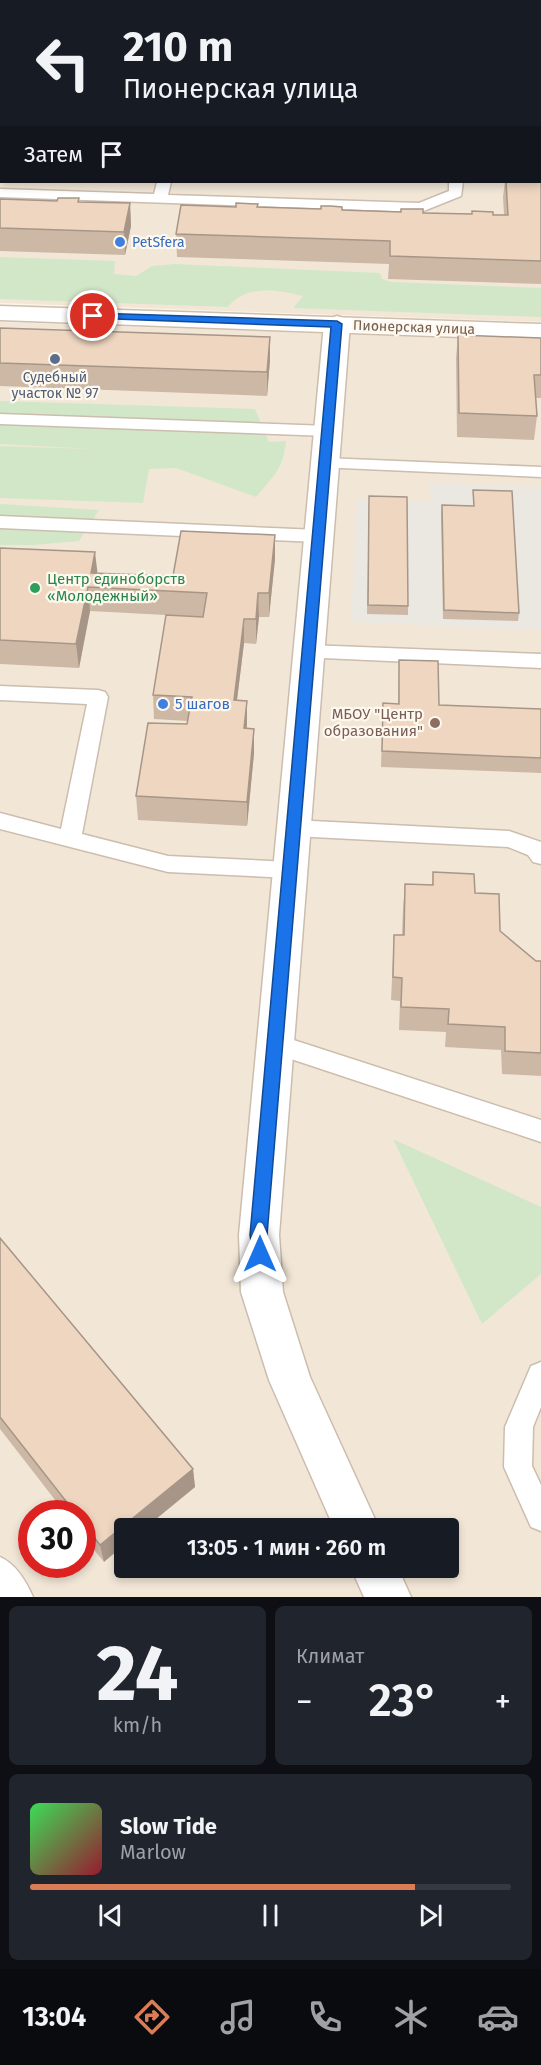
<!DOCTYPE html>
<html lang="ru">
<head>
<meta charset="utf-8">
<style>
	:root { --surface:#171b24; --page:#20242c; --text:#f1f3f6; --muted:#9ea1a6; --line:#363941; --accent:#da7d57 }
	body { margin:0; font-family:"Fira Sans",sans-serif; background:var(--page); color:var(--text); height:100vh; display:flex; flex-direction:column; font-size:22px; white-space:nowrap }
	* { box-sizing:border-box; margin:0 }
	p { font-size:20px; color:var(--muted) }
	.icon { flex:none; width:33px; height:33px; fill:none; stroke:currentColor; stroke-width:2; stroke-linecap:round; stroke-linejoin:round }
	.map { position:relative; height:1597px; overflow:hidden }
	.side { display:flex; flex-direction:column; gap:9px; padding:9px; background:#0d0f14; flex:1 }
	.side>* { flex:none }
	.guide { position:absolute; left:0px; top:0px; width:542px; height:183px; box-shadow:0 3px 9px #0003; background:#171b24; color:var(--text); overflow:hidden }
	.speed { position:absolute; left:18px; top:1500px; display:flex; gap:12px; font-size:30px; font-weight:700; text-align:center }
	.speed>* { display:grid; place-content:center; width:78px; height:78px; border-radius:50%; background:var(--surface); box-shadow:0 3px 9px #0003; line-height:1 }
	.speed .limit { border:9px solid #d22; background:#fff; color:#111 }
	.pin { position:absolute; display:grid; place-items:center; width:51px; height:51px; color:#fff; margin:-26px; border:3px solid #fff; border-radius:50%; box-shadow:0 2px 6px #0007 }
	.me { position:absolute; width:66px; margin:-33px; rotate:0deg; stroke-linejoin:round; filter:drop-shadow(0 0 4px #0008) }
	.turn { display:flex; align-items:center; gap:21px; height:126px; padding:0 24px; font-size:27px }
	.turn .icon { width:78px; height:78px; stroke-width:2.5 }
	.turn b { display:block; font-size:42px; line-height:51px }
	.then { display:flex; align-items:center; height:57px; padding:0 24px; background:#0003; gap:12px; font-size:22px }
	.big { font-size:45px; font-weight:600; line-height:1.1 }
	.side .card { flex:1; display:flex; flex-direction:column; justify-content:center; gap:9px; min-width:0; padding:0 21px; border-radius:9px; background:var(--page) }
	.side .dial { align-items:center; gap:0 }
	.dial b { font-size:78px; line-height:1 }
	.song { display:flex; align-items:center; gap:18px }
	.cover { width:72px; height:72px; border-radius:9px; background:linear-gradient(135deg,hsl(130 70% 55%),hsl(350 70% 35%)) }
	.played { height:6px; border-radius:3px; background:linear-gradient(90deg,var(--accent) 80%,var(--line) 80%) }
	.keys { display:flex; justify-content:space-around; direction:ltr }
	.heat { display:flex; justify-content:space-between; align-items:center; font-size:33px; direction:ltr }
	.side .tiles { flex:1; display:grid; gap:9px; grid-template-columns:1fr 1fr }
	.card:last-child { grid-column:span 2 }
	.trip { position:absolute; left:114px; top:1518px; width:345px; height:60px; border-radius:6px; background:var(--surface); box-shadow:0 3px 9px #0003; font-weight:600; line-height:60px; text-align:center }
	.tab-bar { display:flex; height:96px; justify-content:space-around; align-items:center; background:#090b0e; color:var(--muted) }
	.tab-bar .icon { width:42px; height:42px }
	.tab-bar .selected { color:var(--accent) }
	.tab-bar b { font-size:27px; color:var(--text) }
	.map>svg:first-child { display:block }
</style>
</head>
<body>
<div class="map">
<svg width="541" height="1597" viewBox="0 0 541 1597">
	<rect width="100%" height="100%" fill="#fbf4e8"/>
	<!-- residential -->
	<g fill="#f2e7d7" fill-rule="evenodd">
		<path d="M0,0H541V322L0,303ZM2,2H540V182H2Z"/>
		<path d="M0,322L541,341V1597H0ZM32,1514H82V1564H32ZM124,1528H448V1568H124Z"/>
	</g>
	<!-- industrial -->
	<polygon fill="#ebe7e1" points="429,483 541,487 541,630 351,622 357,499 429,502"/>
	<!-- green -->
	<g fill="#d2e7c7">
		<path d="M0,257L115,261L114,274L136,276L152,266L175,264L380,273L382,279L392,282L541,288V317L293,308L303,296C278,290 246,284 228,307L0,299Z"/>
		<path d="M0,401L255,409L269,442L286,441C284,468 273,477 256,497L176,468L149,469L143,503L0,498V446L93,449L0,444Z"/>
		<polygon points="0,504 99,510 79,541 34,545 0,545"/>
		<polygon points="393,1139 541,1207 541,1274 482,1324"/>
	</g>
	<g fill="none" stroke-linecap="round" stroke-linejoin="round">
		<defs>
			<g id="lane">
				<polygon points="9,0 21,0 8,2"/>
				<rect x="379" y="0" width="12" height="2"/>
				<rect x="0" y="30" width="2" height="8"/>
				<polygon points="157,182 171,182 168,195 419,203 449,191 449,182 463,182 461,196 421,212 0,197 0,189 154,194"/>
				<polygon points="0,414 328,426 334,427 337,431 334,435 328,436 0,424"/>
				<polygon points="325,458 541,467 541,477 319,467 316,463 319,459"/>
				<polygon points="0,516 318,530 324,532 327,536 324,540 318,542 0,528"/>
				<polygon points="308,645 541,654 541,668 301,657 298,652 301,647"/>
				<polygon points="0,686 98,690 105,692 108,697 82,834 168,856 290,862 298,864 301,870 298,876 290,878 168,872 0,829 0,813 61,829 87,704 0,700"/>
				<polygon points="293,820 509,831 541,842 541,864 533,862 528,855 508,847 293,836 285,834 282,828 285,822"/>
				<polygon points="275,1034 541,1120 541,1142 267,1051 263,1044 267,1037"/>
				<polygon points="541,1362 541,1407 533,1427 532,1466 541,1485 541,1531 531,1527 504,1467 505,1427 531,1366"/>
				<path d="M0,1557C16,1564 26,1581 33,1597H0Z"/>
			</g>
			<g id="street">
				<polygon points="337,316 346,319 350,324 279,1235 283,1292 310,1377 379,1528 334,1528 269,1380 241,1292 239,1235 324,324 328,319"/>
				<polygon points="351,1568 398,1568 411,1597 364,1597"/>
			</g>
			<polygon id="secondary" points="0,306 541,324 541,340 0,320"/>
		</defs>
		<!-- lane casing -->
		<use href="#lane" stroke="#ccbdae" stroke-width="3"/>
		<!-- street casing -->
		<use href="#street" stroke="#ccbdae" stroke-width="3"/>
		<!-- secondary casing -->
		<use href="#secondary" stroke="#cebeac" stroke-width="3"/>
		<!-- lane -->
		<use href="#lane" fill="#fff" fill-rule="evenodd"/>
		<!-- street -->
		<use href="#street" fill="#fff" fill-rule="evenodd"/>
		<!-- secondary -->
		<use href="#secondary" fill="#fff" fill-rule="evenodd"/>
	</g>
	<!-- wall -->
	<g fill="#cdb8a6">
		<polygon points="541,0 541,173 540,173 540,2"/>
		<polygon points="541,175 541,284 388,279 389,264 177,257 176,234 258,207 504,215 503,197 505,182 540,182"/>
		<polygon points="79,198 79,202 130,203 131,226 125,255 0,251 0,199 57,201"/>
		<polygon points="0,328 270,360 267,396 0,386"/>
		<polygon points="458,335 541,338 541,398 536,398 537,416 534,440 457,437 456,358"/>
		<polygon points="473,490 519,613 518,621 443,619 441,514 442,505 473,506"/>
		<polygon points="369,504 408,606 408,615 367,614"/>
		<polygon points="275,535 275,559 269,617 259,617 256,644 244,643 237,700 247,701 246,729 254,753 247,826 138,820 136,796 187,724 188,721 154,719 153,695 203,617 90,611 79,668 0,664 0,548 97,573 173,576"/>
		<polygon points="399,660 439,705 541,709 541,773 381,767 383,703 398,704"/>
		<polygon points="433,872 475,893 500,931 536,961 541,961 541,1076 502,1074 501,1050 445,1047 446,1032 399,1030 400,1001 391,1000 394,935 402,935 403,908 405,884 432,885"/>
		<polygon points="0,1238 193,1469 195,1487 145,1528 124,1528 104,1562 82,1535 82,1514 66,1514 0,1429"/>
	</g>
	<!-- shaded-wall -->
	<g fill="#a79687">
		<polygon points="130,203 131,226 125,255 124,232"/>
		<polygon points="270,337 270,360 267,396 267,372"/>
		<polygon points="275,535 275,559 269,617 269,593"/>
		<polygon points="95,552 98,577 91,573"/>
		<polygon points="88,587 90,611 79,668 76,644"/>
		<polygon points="258,593 259,617 256,644 256,619"/>
		<polygon points="244,619 244,643 234,724 234,700"/>
		<polygon points="247,701 247,725 244,753 244,728"/>
		<polygon points="254,729 254,753 247,826 247,802"/>
		<polygon points="193,1469 195,1487 145,1528 124,1528 124,1545 104,1562 100,1545"/>
	</g>
	<!-- building -->
	<g fill="#eed6c1" stroke="#a79687" stroke-width="1.5">
		<polygon points="43,0 345,0 345,2 42,2"/>
		<polygon points="431,0 541,0 541,151 540,151 540,2 431,2"/>
		<polygon points="540,175 541,175 541,261 390,256 390,241 176,234 181,205 236,207 236,203 258,204 257,207 321,209 321,206 331,206 342,207 342,210 401,212 401,209 423,209 423,213 472,214 472,211 493,212 493,215 508,215 506,182 540,182"/>
		<polygon points="58,198 79,198 78,202 130,203 124,232 0,228 0,199 57,201"/>
		<polygon points="0,328 270,337 267,372 0,363"/>
		<polygon points="458,335 541,338 541,375 534,375 537,416 459,413"/>
		<polygon points="473,490 512,491 519,613 444,610 442,505 474,506"/>
		<polygon points="369,496 407,497 408,606 368,605"/>
		<polygon points="181,531 275,535 269,593 258,593 256,619 244,619 234,700 247,701 244,728 254,729 247,802 136,796 148,723 187,724 192,697 153,695 166,615 203,617 207,593 88,587 76,644 0,640 0,548 95,552 91,573 173,576"/>
		<polygon points="399,660 438,661 439,705 541,709 541,758 382,751 383,703 399,704"/>
		<polygon points="433,872 474,874 475,893 499,894 500,931 536,961 541,961 541,1053 505,1051 505,1027 448,1024 449,1009 401,1007 402,978 393,977 394,935 404,935 405,884 433,885"/>
		<polygon points="0,1238 193,1469 100,1545 82,1522 82,1514 76,1514 0,1417"/>
	</g>
	<!-- route -->
	<polygon fill="#1a73e8" stroke="#114b97" stroke-width="1.5" points="93,313 337,321 342,324 267,1235 268,1254 266,1260 260,1262 254,1260 250,1235 331,327 89,318 89,314"/>
	<!-- markers -->
	<g fill="#3f7fe0" stroke="#fef8ee" stroke-width="2">
		<circle cx="120" cy="242" r="6"/>
		<circle cx="163" cy="704" r="6"/>
	</g>
	<circle fill="#5c6f8a" stroke="#fef8ee" stroke-width="2" cx="55" cy="359" r="6"/>
	<circle fill="#2e9e5b" stroke="#fef8ee" stroke-width="2" cx="35" cy="588" r="6"/>
	<circle fill="#8d6e63" stroke="#fef8ee" stroke-width="2" cx="435" cy="723" r="6"/>
	<g text-anchor="middle" stroke-width="4.5" stroke-linejoin="round" paint-order="stroke">
		<!-- far-shop labels -->
		<g font-size="14" fill="#366cbe" stroke="#fef8ee" text-anchor="start">
			<text x="132" y="247">PetSfera</text>
		</g>
		<!-- far-street labels -->
		<g font-size="14" fill="#725d4e" stroke="#fef8ee">
			<text transform="translate(414 327) rotate(2)" y="5">Пионерская улица</text>
		</g>
		<!-- far-service labels -->
		<g font-size="14" fill="#4e5e75" stroke="#fef8ee">
			<text x="55" y="382">Судебный<tspan x="55" dy="16">участок № 97</tspan></text>
		</g>
		<!-- leisure labels -->
		<g font-size="15" fill="#27864d" stroke="#fef8ee" text-anchor="start">
			<text x="47" y="584">Центр единоборств<tspan x="47" dy="17">«Молодежный»</tspan></text>
		</g>
		<!-- shop labels -->
		<g font-size="15" fill="#366cbe" stroke="#fef8ee" text-anchor="start">
			<text x="175" y="709">5 шагов</text>
		</g>
		<!-- education labels -->
		<g font-size="15" fill="#785e54" stroke="#fef8ee" text-anchor="end">
			<text x="423" y="719">МБОУ "Центр<tspan x="423" dy="17">образования"</tspan></text>
		</g>
	</g>
</svg>
<div class="speed"><div class="limit">30</div></div>
<div class="pin" style="left:93px;top:316px;background:#d93025"><svg class="icon" aria-label="arrive" viewBox="0 0 24 24"><path d="M6 21V4h12l-3 4 3 4H6"/></svg></div>
<svg class="me" style="left:260px;top:1254px" viewBox="-20 -20 40 40"><path d="M0-17L14 15 0 8-14 15z" fill="#1a73e8" stroke="#fff" stroke-width="4"/></svg>
<div class="trip">13:05 · 1 мин · 260 m</div>
<div class="guide">
<div class="turn"><svg class="icon" aria-label="left" viewBox="0 0 24 24"><path d="M17 20v-9H6M10 6l-5 5 5 5"/></svg><div><b>210 m</b>Пионерская улица</div></div>
<div class="then">Затем<svg class="icon" aria-label="arrive" viewBox="0 0 24 24"><path d="M6 21V4h12l-3 4 3 4H6"/></svg></div>
</div>
</div>
<section class="side">
<div class="tiles">
<div class="card dial"><b>24</b><p>km/h</p></div>
<div class="card"><p>Климат</p>
<div class="heat"><a>−</a><b class="big">23°</b><a>+</a></div>
</div>
<div class="card">
<div class="song"><i class="cover"></i><div><b>Slow Tide</b><p>Marlow</p></div></div>
<div class="played"></div>
<div class="keys"><svg class="icon" aria-label="previous" viewBox="0 0 24 24"><path d="M18 5L8 12l10 7zM5 5v14"/></svg><svg class="icon" aria-label="pause" viewBox="0 0 24 24"><path d="M8 5v14M16 5v14"/></svg><svg class="icon" aria-label="next" viewBox="0 0 24 24"><path d="M6 5l10 7-10 7zM19 5v14"/></svg></div>
</div>
</div>
</section>
<nav class="tab-bar">
<b>13:04</b>
<svg class="icon selected" aria-label="directions" viewBox="0 0 24 24"><path d="M12 3l9 9-9 9-9-9zM9 14v-3h6M13 9l2 2-2 2"/></svg>
<svg class="icon" aria-label="music" viewBox="0 0 24 24"><path d="M9 18V5l10-2v13"/><circle cx="6" cy="18" r="3"/><circle cx="16" cy="16" r="3"/></svg>
<svg class="icon" aria-label="phone" viewBox="0 0 24 24"><path d="M5 4h4l2 5-3 2q2 4 5 5l2-3 5 2v4C11 20 4 13 5 4z"/></svg>
<svg class="icon" aria-label="climate" viewBox="0 0 24 24"><path d="M12 3v18M4 7l16 10M4 17L20 7"/></svg>
<svg class="icon" aria-label="car" viewBox="0 0 24 24"><path d="M5 17H2v-5l4-1 3-4h7l3 4 3 1v5h-3M9 17h6M6 11h13"/><circle cx="7" cy="17" r="2"/><circle cx="17" cy="17" r="2"/></svg>
</nav>
</body>
</html>
